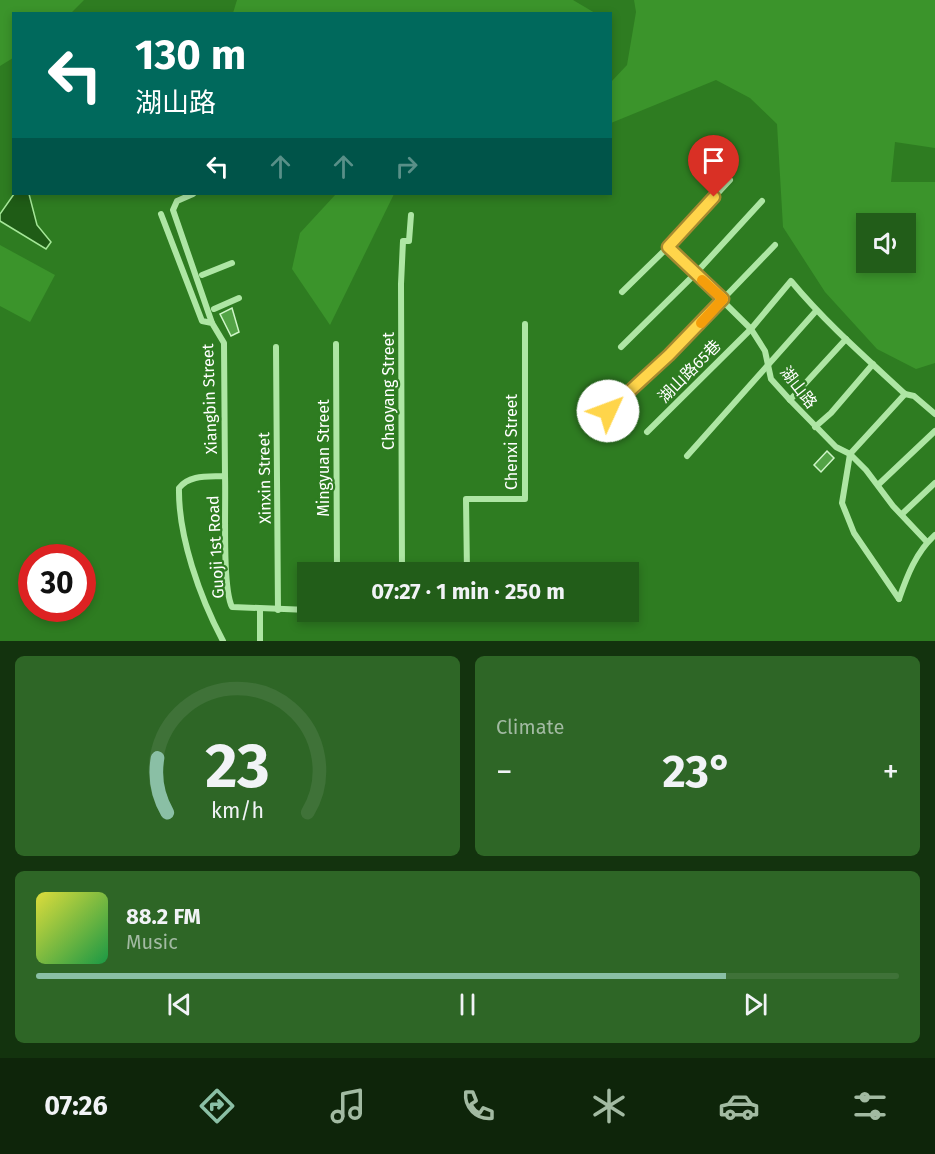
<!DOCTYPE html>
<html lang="en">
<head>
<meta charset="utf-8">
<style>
	:root { --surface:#225d19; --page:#2e6626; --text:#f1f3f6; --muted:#a2baa2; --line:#3f7238; --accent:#8abfa5 }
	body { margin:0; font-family:"Fira Sans","Noto Sans TC",sans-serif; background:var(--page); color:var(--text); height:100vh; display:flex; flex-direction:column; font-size:22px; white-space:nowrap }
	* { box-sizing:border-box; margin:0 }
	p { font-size:20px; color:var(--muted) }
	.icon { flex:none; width:33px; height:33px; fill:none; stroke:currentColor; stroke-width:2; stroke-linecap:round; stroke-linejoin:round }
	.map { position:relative; height:641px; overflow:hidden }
	.sheet { display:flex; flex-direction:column; gap:15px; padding:15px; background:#13330e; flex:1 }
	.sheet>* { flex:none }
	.guide { position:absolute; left:12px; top:12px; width:600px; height:183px; border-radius:0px; box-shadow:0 3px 9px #0003; background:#00695c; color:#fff; overflow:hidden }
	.buttons { position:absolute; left:856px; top:213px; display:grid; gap:12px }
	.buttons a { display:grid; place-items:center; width:60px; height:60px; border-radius:0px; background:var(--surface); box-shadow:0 3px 9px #0003; font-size:30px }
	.speed { position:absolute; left:18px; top:544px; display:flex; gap:12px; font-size:30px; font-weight:700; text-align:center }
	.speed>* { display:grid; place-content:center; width:78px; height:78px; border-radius:50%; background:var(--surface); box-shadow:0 3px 9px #0003; line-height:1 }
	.speed .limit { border:9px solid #d22; background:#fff; color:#111 }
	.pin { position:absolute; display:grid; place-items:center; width:51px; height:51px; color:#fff; margin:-62px -26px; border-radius:50% 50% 50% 0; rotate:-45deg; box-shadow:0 0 6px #0007 }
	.pin .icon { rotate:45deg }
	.me { position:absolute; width:66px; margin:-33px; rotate:47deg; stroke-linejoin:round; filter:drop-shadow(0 0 4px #0008) }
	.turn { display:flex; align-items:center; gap:21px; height:126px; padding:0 24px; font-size:27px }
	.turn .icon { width:78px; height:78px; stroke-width:2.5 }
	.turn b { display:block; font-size:42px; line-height:51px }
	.lanes { display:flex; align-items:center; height:57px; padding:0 24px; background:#0003; justify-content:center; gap:30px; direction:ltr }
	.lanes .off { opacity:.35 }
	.big { font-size:45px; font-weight:700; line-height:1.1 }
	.sheet .tile { flex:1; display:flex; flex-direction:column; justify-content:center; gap:9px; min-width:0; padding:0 21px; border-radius:9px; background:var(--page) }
	.sheet .dial { align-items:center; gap:0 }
	.dial svg { height:156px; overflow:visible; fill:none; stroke:var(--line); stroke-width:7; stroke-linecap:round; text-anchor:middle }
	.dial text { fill:var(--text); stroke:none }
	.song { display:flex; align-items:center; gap:18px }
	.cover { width:72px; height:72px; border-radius:9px; background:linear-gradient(135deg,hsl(60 70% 55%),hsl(140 70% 35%)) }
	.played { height:6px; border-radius:3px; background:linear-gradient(90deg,var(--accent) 80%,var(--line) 80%) }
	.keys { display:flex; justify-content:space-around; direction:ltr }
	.heat { display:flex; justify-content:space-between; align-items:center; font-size:33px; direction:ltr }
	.sheet .tiles { flex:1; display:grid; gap:15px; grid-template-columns:1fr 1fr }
	.tile:last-child { grid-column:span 2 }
	.trip { position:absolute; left:297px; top:562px; width:342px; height:60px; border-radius:0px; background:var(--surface); box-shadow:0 3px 9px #0003; font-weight:700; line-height:60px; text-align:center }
	.tabs { display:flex; height:96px; justify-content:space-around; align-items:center; background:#0e250a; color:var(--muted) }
	.tabs .icon { width:42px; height:42px }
	.tabs .on { color:var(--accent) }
	.tabs b { font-size:27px; color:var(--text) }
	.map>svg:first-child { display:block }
</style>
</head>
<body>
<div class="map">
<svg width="935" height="641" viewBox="0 0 935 641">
	<rect width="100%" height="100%" fill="#2e7c21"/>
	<!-- green -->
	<g fill="#3b942b" fill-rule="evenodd">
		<polygon points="0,0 84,0 71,13 14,14 13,58 0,66"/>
		<polygon points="237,0 573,0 595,13 233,13"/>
		<path d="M634,0H935V148L895,142L891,182H935V363L916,369L877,349L825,292L783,227L777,124L750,98L716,80L611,123V82L627,65L636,12ZM867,224H906V262H867Z"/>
		<polygon points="336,194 394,194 330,325 292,269 300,233"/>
		<polygon points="0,245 55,275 30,322 0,306"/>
	</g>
	<!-- water -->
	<polygon fill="#1f5c16" stroke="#a5e798" stroke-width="1.5" points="14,194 29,194 37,225 51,242 46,249 0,221 0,214"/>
	<!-- building -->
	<g fill="#53a346" stroke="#cef5c7" stroke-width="1.5">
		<polygon points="232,308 239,332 231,336 220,314"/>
		<polygon points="827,451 834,458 821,472 814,465"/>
	</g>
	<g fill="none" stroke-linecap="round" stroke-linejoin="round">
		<!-- street -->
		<g stroke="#aee6a4" stroke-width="6">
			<polyline points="193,194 177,201 173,210 212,323"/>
			<polyline points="161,214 202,321 212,323 224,343 225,476"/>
			<polyline points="668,247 751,329 765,351 771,379 790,400 836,447 850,454 866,470 893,506 927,542"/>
			<polyline points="202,275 232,263"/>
			<polyline points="622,292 668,247 730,180"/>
			<polyline points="214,309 239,298"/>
			<polyline points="336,344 337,573"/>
			<polyline points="276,347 278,610"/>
			<polyline points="621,347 696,273 762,201"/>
			<polyline points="790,400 846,339"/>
			<polyline points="608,411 669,355 775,245"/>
			<polyline points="815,427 831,413 873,364"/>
			<path d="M647,432L751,329L791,281C825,322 865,357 905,394L914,396L935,414"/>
			<polyline points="687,456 816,311"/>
			<polyline points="879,484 935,431"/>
			<polyline points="902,514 935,483"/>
			<polyline points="402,573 401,284 403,241 409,241 411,215"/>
			<polyline points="467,573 466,499 525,499 525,324"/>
			<polyline points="899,599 854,533 842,503 850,454 905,394"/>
			<path d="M899,599C907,576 916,552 935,535"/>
			<polyline points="452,612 575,615"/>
			<path d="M223,641C200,598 178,536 179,488C190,474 209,477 225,476C226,504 222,587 232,607L308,610"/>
			<polyline points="260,641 260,610"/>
		</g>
	</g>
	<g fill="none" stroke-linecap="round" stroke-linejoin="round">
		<defs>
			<polyline id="route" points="608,411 669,355 723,299 668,247 714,197"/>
		</defs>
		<!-- route casing -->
		<use href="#route" stroke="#a68a30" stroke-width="15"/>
		<!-- route -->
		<use href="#route" stroke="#ffd54a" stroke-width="10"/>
		<!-- slow -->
		<polyline stroke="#f59e0b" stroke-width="10" points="701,323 723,299 702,280"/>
	</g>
	<g text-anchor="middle" stroke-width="4.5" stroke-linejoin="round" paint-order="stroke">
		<!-- street labels -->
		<g font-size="16" fill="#fff" stroke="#2e7c21">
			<text transform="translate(689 371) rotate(-45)" y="6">湖山路65巷</text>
			<text transform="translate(799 387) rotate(52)" y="6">湖山路</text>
			<text transform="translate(388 391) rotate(-90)" y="6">Chaoyang Street</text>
			<text transform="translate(209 399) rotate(-92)" y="6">Xiangbin Street</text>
			<text transform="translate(511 442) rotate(-90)" y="6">Chenxi Street</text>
			<text transform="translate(323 458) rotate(-90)" y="6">Mingyuan Street</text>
			<text transform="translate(264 478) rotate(-91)" y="6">Xinxin Street</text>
			<text transform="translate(215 547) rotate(-93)" y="6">Guoji 1st Road</text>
		</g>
	</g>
</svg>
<div class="buttons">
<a><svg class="icon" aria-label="sound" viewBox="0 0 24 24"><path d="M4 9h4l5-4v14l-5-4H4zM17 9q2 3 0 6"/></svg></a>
</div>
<div class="speed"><div class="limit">30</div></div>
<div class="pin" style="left:714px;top:197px;background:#d93025"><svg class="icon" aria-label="arrive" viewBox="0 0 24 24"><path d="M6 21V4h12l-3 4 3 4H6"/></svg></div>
<svg class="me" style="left:608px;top:411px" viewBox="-20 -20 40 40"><circle r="19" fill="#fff"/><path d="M0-13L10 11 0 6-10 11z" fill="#ffd54a"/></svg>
<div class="trip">07:27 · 1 min · 250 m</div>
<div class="guide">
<div class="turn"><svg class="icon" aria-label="left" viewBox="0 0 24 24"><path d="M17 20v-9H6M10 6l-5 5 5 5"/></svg><div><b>130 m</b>湖山路</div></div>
<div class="lanes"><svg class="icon" aria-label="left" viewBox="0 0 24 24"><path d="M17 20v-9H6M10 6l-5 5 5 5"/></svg><svg class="icon off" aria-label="ahead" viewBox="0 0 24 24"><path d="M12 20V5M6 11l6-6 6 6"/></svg><svg class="icon off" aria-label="ahead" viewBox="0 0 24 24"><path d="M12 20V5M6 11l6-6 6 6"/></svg><svg class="icon off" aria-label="right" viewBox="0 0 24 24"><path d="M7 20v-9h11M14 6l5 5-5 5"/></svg></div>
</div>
</div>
<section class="sheet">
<div class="tiles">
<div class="tile dial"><svg viewBox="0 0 100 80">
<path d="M14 69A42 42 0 1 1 86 69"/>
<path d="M14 69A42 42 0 0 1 9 41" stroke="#8abfa5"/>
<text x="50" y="56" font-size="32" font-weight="700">23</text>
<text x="50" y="72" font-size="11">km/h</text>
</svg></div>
<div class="tile"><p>Climate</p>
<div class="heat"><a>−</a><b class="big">23°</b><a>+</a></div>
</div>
<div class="tile">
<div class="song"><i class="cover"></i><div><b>88.2 FM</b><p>Music</p></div></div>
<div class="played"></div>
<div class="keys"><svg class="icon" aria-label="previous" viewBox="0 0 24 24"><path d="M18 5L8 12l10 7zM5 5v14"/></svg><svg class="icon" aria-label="pause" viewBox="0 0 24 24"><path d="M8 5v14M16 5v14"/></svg><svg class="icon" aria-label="next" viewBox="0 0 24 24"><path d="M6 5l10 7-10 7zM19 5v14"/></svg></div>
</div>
</div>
</section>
<nav class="tabs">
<b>07:26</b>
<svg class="icon on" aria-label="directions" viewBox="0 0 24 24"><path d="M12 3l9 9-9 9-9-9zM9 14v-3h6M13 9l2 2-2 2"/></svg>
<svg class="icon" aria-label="music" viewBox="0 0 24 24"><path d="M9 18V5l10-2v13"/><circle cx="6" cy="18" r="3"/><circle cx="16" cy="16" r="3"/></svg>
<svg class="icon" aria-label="phone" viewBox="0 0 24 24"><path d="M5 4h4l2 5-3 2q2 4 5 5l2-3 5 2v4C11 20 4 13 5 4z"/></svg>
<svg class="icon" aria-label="climate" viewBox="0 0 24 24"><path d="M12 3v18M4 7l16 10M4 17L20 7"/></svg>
<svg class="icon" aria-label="car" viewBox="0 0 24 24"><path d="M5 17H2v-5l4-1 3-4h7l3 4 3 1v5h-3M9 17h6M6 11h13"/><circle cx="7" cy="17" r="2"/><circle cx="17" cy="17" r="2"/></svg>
<svg class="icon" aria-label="filters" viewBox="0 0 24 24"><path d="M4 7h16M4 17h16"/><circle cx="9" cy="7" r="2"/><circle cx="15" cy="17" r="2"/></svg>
</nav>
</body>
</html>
